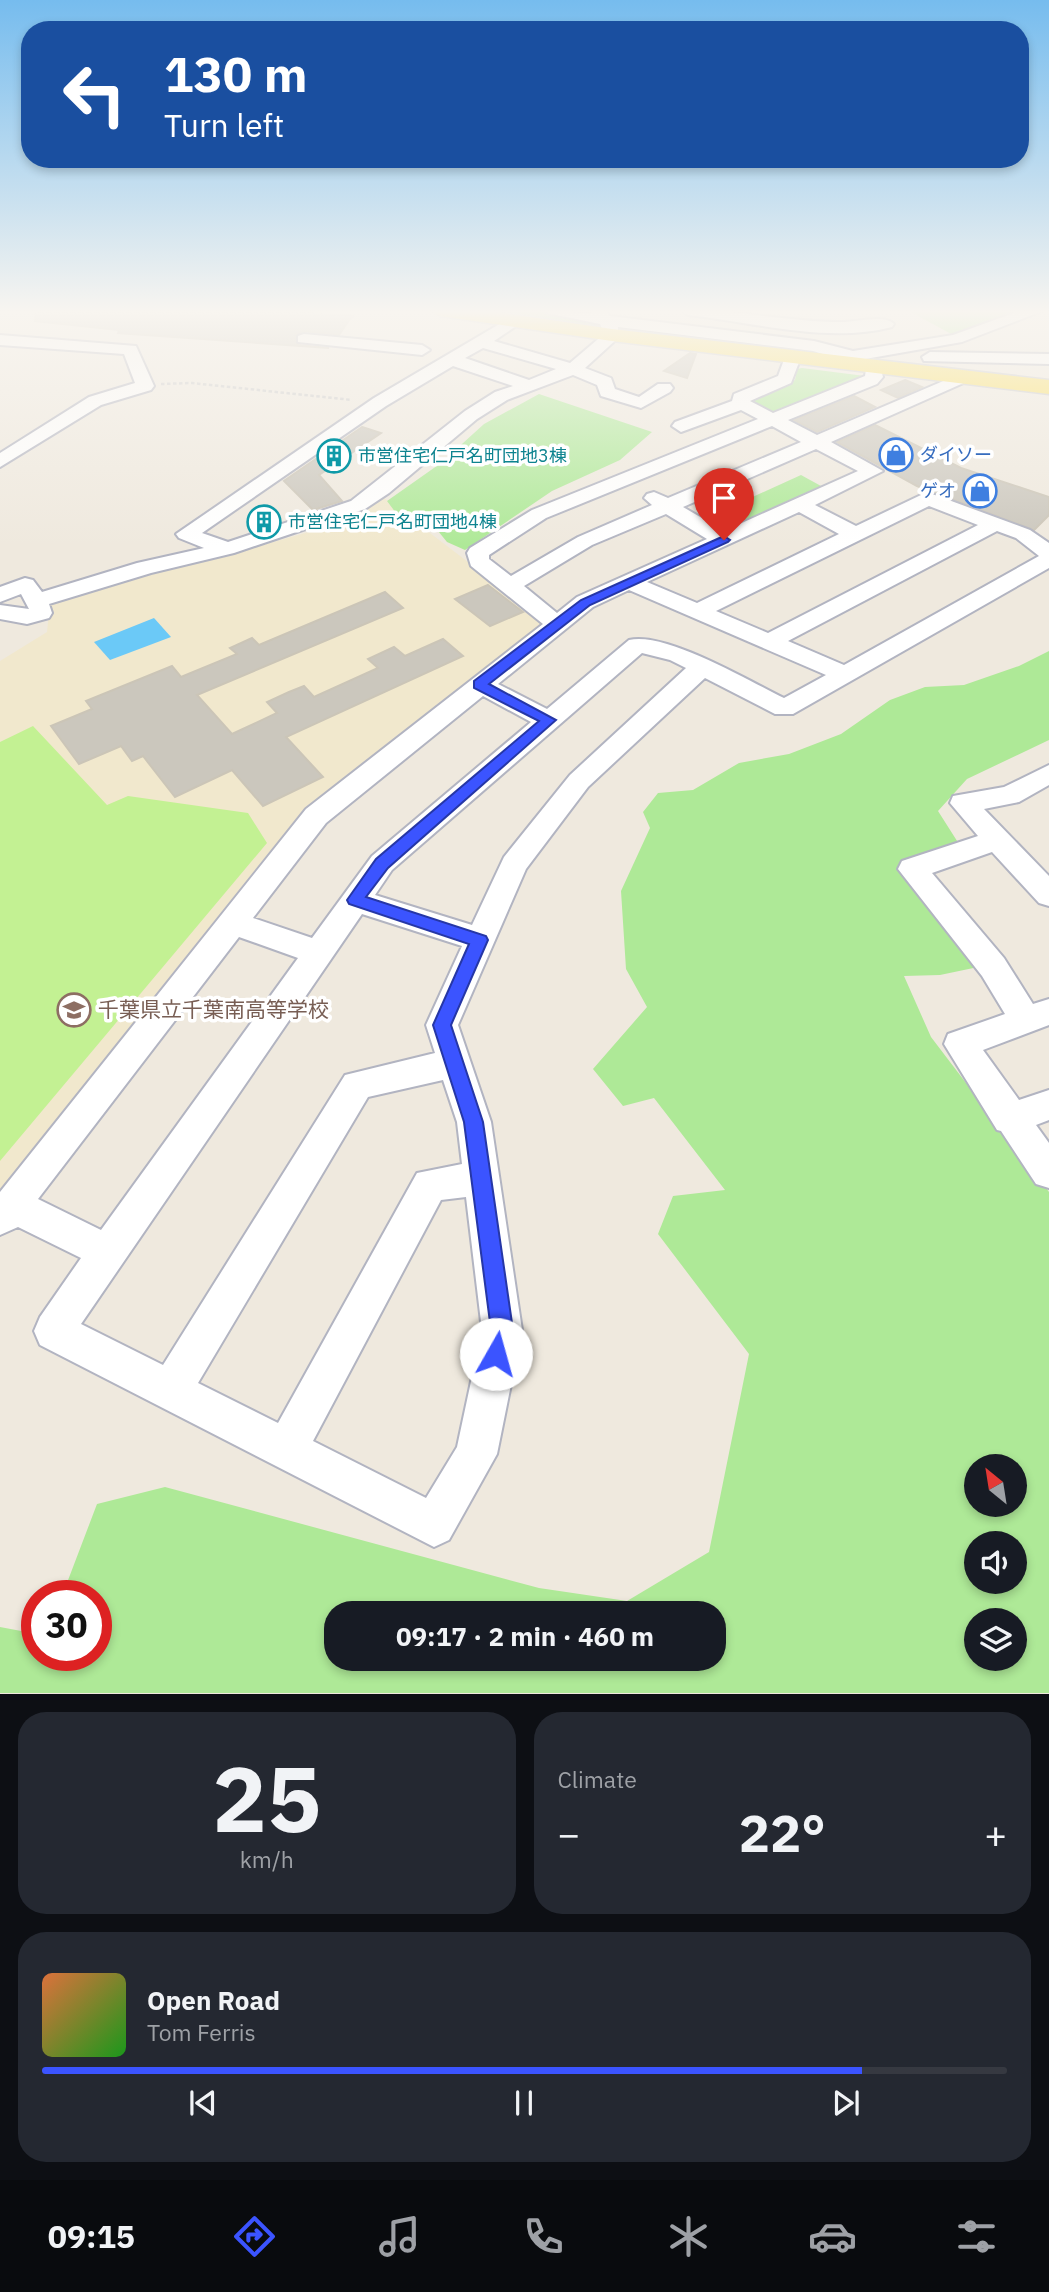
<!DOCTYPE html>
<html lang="en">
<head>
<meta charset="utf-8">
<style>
	:root { --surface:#171b24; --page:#242831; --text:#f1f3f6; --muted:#9ea1a6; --line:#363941; --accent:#3b54ff }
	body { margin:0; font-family:"IBM Plex Sans","Noto Sans JP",sans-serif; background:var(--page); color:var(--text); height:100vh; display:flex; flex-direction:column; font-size:26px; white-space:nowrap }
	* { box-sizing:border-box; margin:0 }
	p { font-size:23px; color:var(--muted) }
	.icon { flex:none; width:38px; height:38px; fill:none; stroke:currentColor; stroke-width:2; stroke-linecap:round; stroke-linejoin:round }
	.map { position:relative; height:1694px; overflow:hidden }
	.drawer { display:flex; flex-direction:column; gap:18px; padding:18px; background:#0d0f14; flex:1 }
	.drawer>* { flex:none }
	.guide { position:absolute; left:21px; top:21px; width:1008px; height:147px; border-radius:28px; box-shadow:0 4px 10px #0003; background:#1a4fa0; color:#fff; overflow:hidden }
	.needle { width:46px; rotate:330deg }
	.buttons { position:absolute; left:964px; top:1454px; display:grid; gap:14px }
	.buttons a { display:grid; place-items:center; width:63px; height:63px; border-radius:50%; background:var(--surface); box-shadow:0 4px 10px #0003; font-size:35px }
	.speed { position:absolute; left:21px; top:1580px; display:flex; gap:14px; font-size:35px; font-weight:700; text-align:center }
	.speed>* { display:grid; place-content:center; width:91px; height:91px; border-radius:50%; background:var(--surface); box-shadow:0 4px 10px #0003; line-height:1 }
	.speed .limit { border:10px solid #d22; background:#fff; color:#111 }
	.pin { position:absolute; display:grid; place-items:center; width:60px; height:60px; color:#fff; margin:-72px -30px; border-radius:50% 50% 50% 0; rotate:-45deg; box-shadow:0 0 7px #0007 }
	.pin .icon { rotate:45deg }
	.me { position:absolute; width:77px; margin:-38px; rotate:7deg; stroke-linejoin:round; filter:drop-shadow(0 0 5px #0008) }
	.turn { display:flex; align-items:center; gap:24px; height:147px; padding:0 28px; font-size:32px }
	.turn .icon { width:91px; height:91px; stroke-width:2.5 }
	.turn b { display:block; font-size:49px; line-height:60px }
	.big { font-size:52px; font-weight:800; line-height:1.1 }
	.drawer .card { flex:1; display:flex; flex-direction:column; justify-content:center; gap:10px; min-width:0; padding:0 24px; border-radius:28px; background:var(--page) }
	.drawer .dial { align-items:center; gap:0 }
	.dial b { font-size:91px; line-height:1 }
	.song { display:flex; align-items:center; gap:21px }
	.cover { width:84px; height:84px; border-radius:10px; background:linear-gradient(135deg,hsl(20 70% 55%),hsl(120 70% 35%)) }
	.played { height:7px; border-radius:4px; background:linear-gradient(90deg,var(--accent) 85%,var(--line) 85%) }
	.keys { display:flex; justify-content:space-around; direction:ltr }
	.heat { display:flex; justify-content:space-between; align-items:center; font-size:38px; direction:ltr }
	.drawer .tiles { flex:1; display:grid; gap:18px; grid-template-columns:1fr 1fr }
	.card:last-child { grid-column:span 2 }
	.trip { position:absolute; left:324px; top:1601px; width:402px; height:70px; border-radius:28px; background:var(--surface); box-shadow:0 4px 10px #0003; font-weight:800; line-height:70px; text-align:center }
	.tabs { display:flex; height:112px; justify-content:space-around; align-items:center; background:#090b0e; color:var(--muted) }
	.tabs .icon { width:49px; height:49px }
	.tabs .active { color:var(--accent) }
	.tabs b { font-size:32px; color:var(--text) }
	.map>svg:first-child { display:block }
</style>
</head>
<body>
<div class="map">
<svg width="1049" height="1694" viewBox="0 0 1049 1694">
	<rect width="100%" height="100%" fill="#efe9de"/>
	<!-- education -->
	<polygon fill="#f1e8cd" points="384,498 540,617 540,627 294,824 0,1196 0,661 47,632 50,603 174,565 234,553 316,530"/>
	<!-- green -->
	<g fill="#aee997" fill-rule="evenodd">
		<polygon points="470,310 546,310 605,323 609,329"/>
		<polygon points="907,310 1030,310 955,336"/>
		<polygon points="802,368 865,376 779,413 768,413 749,402 749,398 795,380 797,369"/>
		<polygon points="539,394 652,432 620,460 552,491 465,550 447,542 434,526 399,517 387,501 441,463 484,424"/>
		<polygon points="801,475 821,486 719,533 700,521"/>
		<path d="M1049,651V740L967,779L938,811L959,844L901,864L983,966L940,975L904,976L931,1037L1049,1192V1693H0V1627L37,1634V1656H96V1596H62L97,1504L165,1487L539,1588L627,1601L709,1552L749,1354L658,1234L673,1196L725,1190L654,1098L623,1106L593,1069L647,1007L626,969L621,891L650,828L643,812L658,793L693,790L739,763L789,754L841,734L890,700L925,687L964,685L1019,666ZM976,1466H1015V1505H976ZM976,1544H1015V1582H976ZM336,1614H714V1659H336ZM976,1620H1015V1659H976Z"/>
	</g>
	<!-- pitch -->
	<polygon fill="#c3f193" points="33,726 107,805 128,796 248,813 267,843 0,1161 0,742"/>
	<!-- water -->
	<polygon fill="#6bc9f7" points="154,618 171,637 110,660 94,642"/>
	<!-- building -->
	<g fill="#cbc7bd" stroke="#cbc5b7" stroke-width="2">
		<polygon points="36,310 266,310 352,316 339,335 304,331 296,334 298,345 329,348 118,333 119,330 35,321"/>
		<polygon points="690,353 696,354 687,378 664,371"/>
		<polygon points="905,380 922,387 898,398 881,390"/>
		<polygon points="854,396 875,407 817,432 794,420"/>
		<polygon points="875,425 961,468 1049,497 1049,515 1034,530 917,486 837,442"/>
		<polygon points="362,427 381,433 319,475 342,501 313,510 284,481"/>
		<polygon points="488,585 523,612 490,626 455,599"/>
		<polygon points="385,592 403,608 197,695 232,734 277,713 267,702 289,692 304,686 314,697 378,668 368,659 394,647 405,656 443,639 463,656 286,737 323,777 263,806 232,770 175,797 143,756 132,761 121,746 79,764 51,726 92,709 86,701 172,666 181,677 237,654 230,648 252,638 259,645"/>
	</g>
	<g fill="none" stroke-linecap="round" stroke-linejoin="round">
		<defs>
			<g id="minor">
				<path d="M545,310L592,314L589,310H605L610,316L814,341L853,351L953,335L1022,310H1045L962,342L848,362L813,351L618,327V338L585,368L611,378L615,389L639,397L658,384H670L673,388L670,392L641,408L601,396L597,385L573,375L507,400L477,419L389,493L365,509L234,553L151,573L49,604L52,613L49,618L27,624L0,619V605L29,609L21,594L0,602V587L25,578L33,580L42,592L137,563L204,548L179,538L176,534L374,398L508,319L514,317L522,322L494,341L570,363L604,334L600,324L547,313ZM483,348L556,369L529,380L465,358ZM453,366L513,386L495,392L465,411L351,501L228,542L202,533L386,406Z"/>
				<path d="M680,310C735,309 788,322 842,322C856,322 885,314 894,324L892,327C827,344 753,322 688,315Z"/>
				<polygon points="304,334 422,345 430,350 422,355 298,342 298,336"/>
				<polygon points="0,335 136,346 154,386 151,390 101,405 0,467 0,453 89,397 135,383 124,354 0,345"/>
				<path d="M793,352L801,357L791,383L750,401L773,413L865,376L867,363H879L883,377L877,384L788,420L817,435L962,373L968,372L977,377L831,442L883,471L815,505L856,526L921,495H935L1030,530L1049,543V568L793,714H775L705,678L588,787L526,869L458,1025L491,1122L522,1330L497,1454L449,1540L434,1547L40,1345L34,1331L40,1317L81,1258L18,1227L0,1235V1192L306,809L543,624L471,566L467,553L470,548L532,510L758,419L741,410L681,432L672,426L675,422L732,401L734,394L778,376L785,357ZM772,426L801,442L668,498L654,492L647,494L644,498L652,505L578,537L511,576L489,559V555L546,518ZM816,449L858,471L724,531L683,507ZM929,506L978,525L768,633L716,611ZM799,512L839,534L697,603L647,582ZM666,514L707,539L577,597L557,613L524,586L592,545ZM997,531L1016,538L1039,556L844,665L788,641ZM629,590L826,675L784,698C749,681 665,631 629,640L547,709L498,684L593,607ZM642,653L670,660L686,668L570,775L504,857L472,925L375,895L392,870ZM483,696L531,722L372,856L312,938L253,918L326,823ZM362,914L462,946L426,1025L435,1053L345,1075L163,1365L81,1324ZM239,937L298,958L101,1230L38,1199ZM443,1080L457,1122L462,1164L417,1173L278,1423L198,1383L368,1097ZM466,1197L482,1330L457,1447L426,1498L313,1441L441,1200Z"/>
				<polygon points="930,352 1049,354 1049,364 924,361 922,357"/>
				<polygon points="1049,765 1049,785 1019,802 984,809 1049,876 1049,906 1039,903 992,852 932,873 1004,958 1033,1004 1049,999 1049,1025 983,1050 1019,1100 1049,1090 1049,1120 1036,1125 1049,1143 1049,1188 1036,1184 1001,1131 997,1130 944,1044 948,1034 1005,1014 982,976 898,869 902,861 978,836 950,803 953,796 1004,787"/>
			</g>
			<polygon id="major" points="430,310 482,310 612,329 1049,380 1049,394 612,341 440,316"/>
		</defs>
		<!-- minor casing -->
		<use href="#minor" stroke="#b2b4c1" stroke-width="4"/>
		<!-- major casing -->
		<use href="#major" stroke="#c8c8c8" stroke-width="3"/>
		<!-- path -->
		<g stroke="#c8c8c8" stroke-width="2.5" stroke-dasharray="3.5 2.5" stroke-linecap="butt">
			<polyline points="263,310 354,317"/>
			<polyline points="161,384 192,383 352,400"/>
		</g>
		<!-- minor -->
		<use href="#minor" fill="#fff" fill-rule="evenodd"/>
		<!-- major -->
		<use href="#major" fill="#fbdf58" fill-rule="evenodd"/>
	</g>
	<!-- sky -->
	<linearGradient id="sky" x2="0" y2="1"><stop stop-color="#76bcee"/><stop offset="0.57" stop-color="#f8f5f0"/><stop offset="1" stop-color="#f8f5f0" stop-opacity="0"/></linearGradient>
	<rect width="1049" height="547" fill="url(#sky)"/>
	<!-- route -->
	<polygon fill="#3b54ff" stroke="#2637a6" stroke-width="2" points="724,536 730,540 728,542 590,605 489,684 556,720 388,868 366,897 486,936 488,940 451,1025 483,1122 513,1330 504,1362 496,1366 489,1362 485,1354 491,1330 464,1122 433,1025 469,944 349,904 347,900 376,859 539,721 474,688 474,681 581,600"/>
	<!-- icons -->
	<defs>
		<symbol id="shop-ring" viewBox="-11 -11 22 22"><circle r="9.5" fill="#fff" stroke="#3f7fe0" stroke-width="1.5"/><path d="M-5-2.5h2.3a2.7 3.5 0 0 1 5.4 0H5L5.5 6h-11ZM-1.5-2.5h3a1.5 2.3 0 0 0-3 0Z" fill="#3f7fe0"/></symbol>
		<symbol id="building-ring" viewBox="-11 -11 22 22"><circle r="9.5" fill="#fff" stroke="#0f9aa8" stroke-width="1.5"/><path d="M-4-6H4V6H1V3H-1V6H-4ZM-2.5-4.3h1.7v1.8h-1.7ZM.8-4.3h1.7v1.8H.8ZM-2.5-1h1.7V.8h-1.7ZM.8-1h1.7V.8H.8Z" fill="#0f9aa8"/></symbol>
		<symbol id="school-ring" viewBox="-11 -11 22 22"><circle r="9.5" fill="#fff" stroke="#8d6e63" stroke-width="1.5"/><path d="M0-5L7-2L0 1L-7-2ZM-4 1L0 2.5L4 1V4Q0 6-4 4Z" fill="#8d6e63"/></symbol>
	</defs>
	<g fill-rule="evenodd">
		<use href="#shop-ring" x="877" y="436" width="38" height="38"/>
		<use href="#building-ring" x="315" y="437" width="38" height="38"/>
		<use href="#shop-ring" x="961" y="472" width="38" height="38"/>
		<use href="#building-ring" x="245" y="503" width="38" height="38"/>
		<use href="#school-ring" x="55" y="991" width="38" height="38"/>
	</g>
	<g text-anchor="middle" stroke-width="7" stroke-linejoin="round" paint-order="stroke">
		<!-- far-shop labels -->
		<g font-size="18" fill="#366cbe" stroke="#fff" text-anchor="start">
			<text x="920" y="461">ダイソー</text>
			<text x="956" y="497" text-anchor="end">ゲオ</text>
		</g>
		<!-- far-culture labels -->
		<g font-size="18" fill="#0d838f" stroke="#fff" text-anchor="start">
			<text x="358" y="462">市営住宅仁戸名町団地3棟</text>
			<text x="288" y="528">市営住宅仁戸名町団地4棟</text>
		</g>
		<!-- education labels -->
		<g font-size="21" fill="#785e54" stroke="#fff" text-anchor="start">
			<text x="98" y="1017">千葉県立千葉南高等学校</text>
		</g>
	</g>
</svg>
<div class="buttons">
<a><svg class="needle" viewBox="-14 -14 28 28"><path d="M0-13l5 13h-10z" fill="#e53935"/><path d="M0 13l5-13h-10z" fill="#9ea1a6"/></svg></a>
<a><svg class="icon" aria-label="sound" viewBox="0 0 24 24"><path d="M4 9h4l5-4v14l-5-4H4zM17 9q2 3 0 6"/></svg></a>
<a><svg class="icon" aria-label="layers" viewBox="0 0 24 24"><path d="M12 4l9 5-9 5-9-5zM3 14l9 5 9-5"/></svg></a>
</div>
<div class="speed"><div class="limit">30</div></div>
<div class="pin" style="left:724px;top:540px;background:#d93025"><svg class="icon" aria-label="arrive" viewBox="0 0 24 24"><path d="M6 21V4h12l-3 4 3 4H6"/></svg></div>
<svg class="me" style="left:496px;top:1354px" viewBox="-20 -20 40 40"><circle r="19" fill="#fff"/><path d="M0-13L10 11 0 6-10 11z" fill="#3b54ff"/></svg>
<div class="trip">09:17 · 2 min · 460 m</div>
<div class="guide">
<div class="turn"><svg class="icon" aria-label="left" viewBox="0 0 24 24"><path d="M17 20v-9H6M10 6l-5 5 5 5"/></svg><div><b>130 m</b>Turn left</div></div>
</div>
</div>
<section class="drawer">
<div class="tiles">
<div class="card dial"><b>25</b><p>km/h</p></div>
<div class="card"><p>Climate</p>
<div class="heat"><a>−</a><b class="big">22°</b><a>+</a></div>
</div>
<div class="card">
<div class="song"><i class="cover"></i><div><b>Open Road</b><p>Tom Ferris</p></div></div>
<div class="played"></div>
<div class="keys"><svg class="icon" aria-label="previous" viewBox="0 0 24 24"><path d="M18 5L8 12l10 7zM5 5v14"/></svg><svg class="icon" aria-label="pause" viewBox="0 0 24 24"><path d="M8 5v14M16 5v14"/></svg><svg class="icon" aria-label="next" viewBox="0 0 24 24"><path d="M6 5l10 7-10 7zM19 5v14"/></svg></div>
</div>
</div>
</section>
<nav class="tabs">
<b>09:15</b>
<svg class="icon active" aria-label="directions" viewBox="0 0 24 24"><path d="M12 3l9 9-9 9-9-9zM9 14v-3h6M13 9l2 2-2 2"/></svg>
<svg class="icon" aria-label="music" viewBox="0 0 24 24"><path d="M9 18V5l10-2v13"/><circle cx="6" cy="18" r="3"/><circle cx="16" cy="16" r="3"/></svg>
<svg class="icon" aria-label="phone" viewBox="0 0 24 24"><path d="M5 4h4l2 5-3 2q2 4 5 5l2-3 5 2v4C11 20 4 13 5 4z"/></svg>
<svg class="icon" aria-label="climate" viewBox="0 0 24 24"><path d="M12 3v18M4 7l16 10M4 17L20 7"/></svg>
<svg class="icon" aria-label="car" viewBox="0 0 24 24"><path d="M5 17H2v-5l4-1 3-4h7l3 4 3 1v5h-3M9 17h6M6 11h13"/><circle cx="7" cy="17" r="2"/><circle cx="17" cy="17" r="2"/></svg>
<svg class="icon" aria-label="filters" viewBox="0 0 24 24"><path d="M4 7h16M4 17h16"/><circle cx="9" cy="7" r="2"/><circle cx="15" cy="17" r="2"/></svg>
</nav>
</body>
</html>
